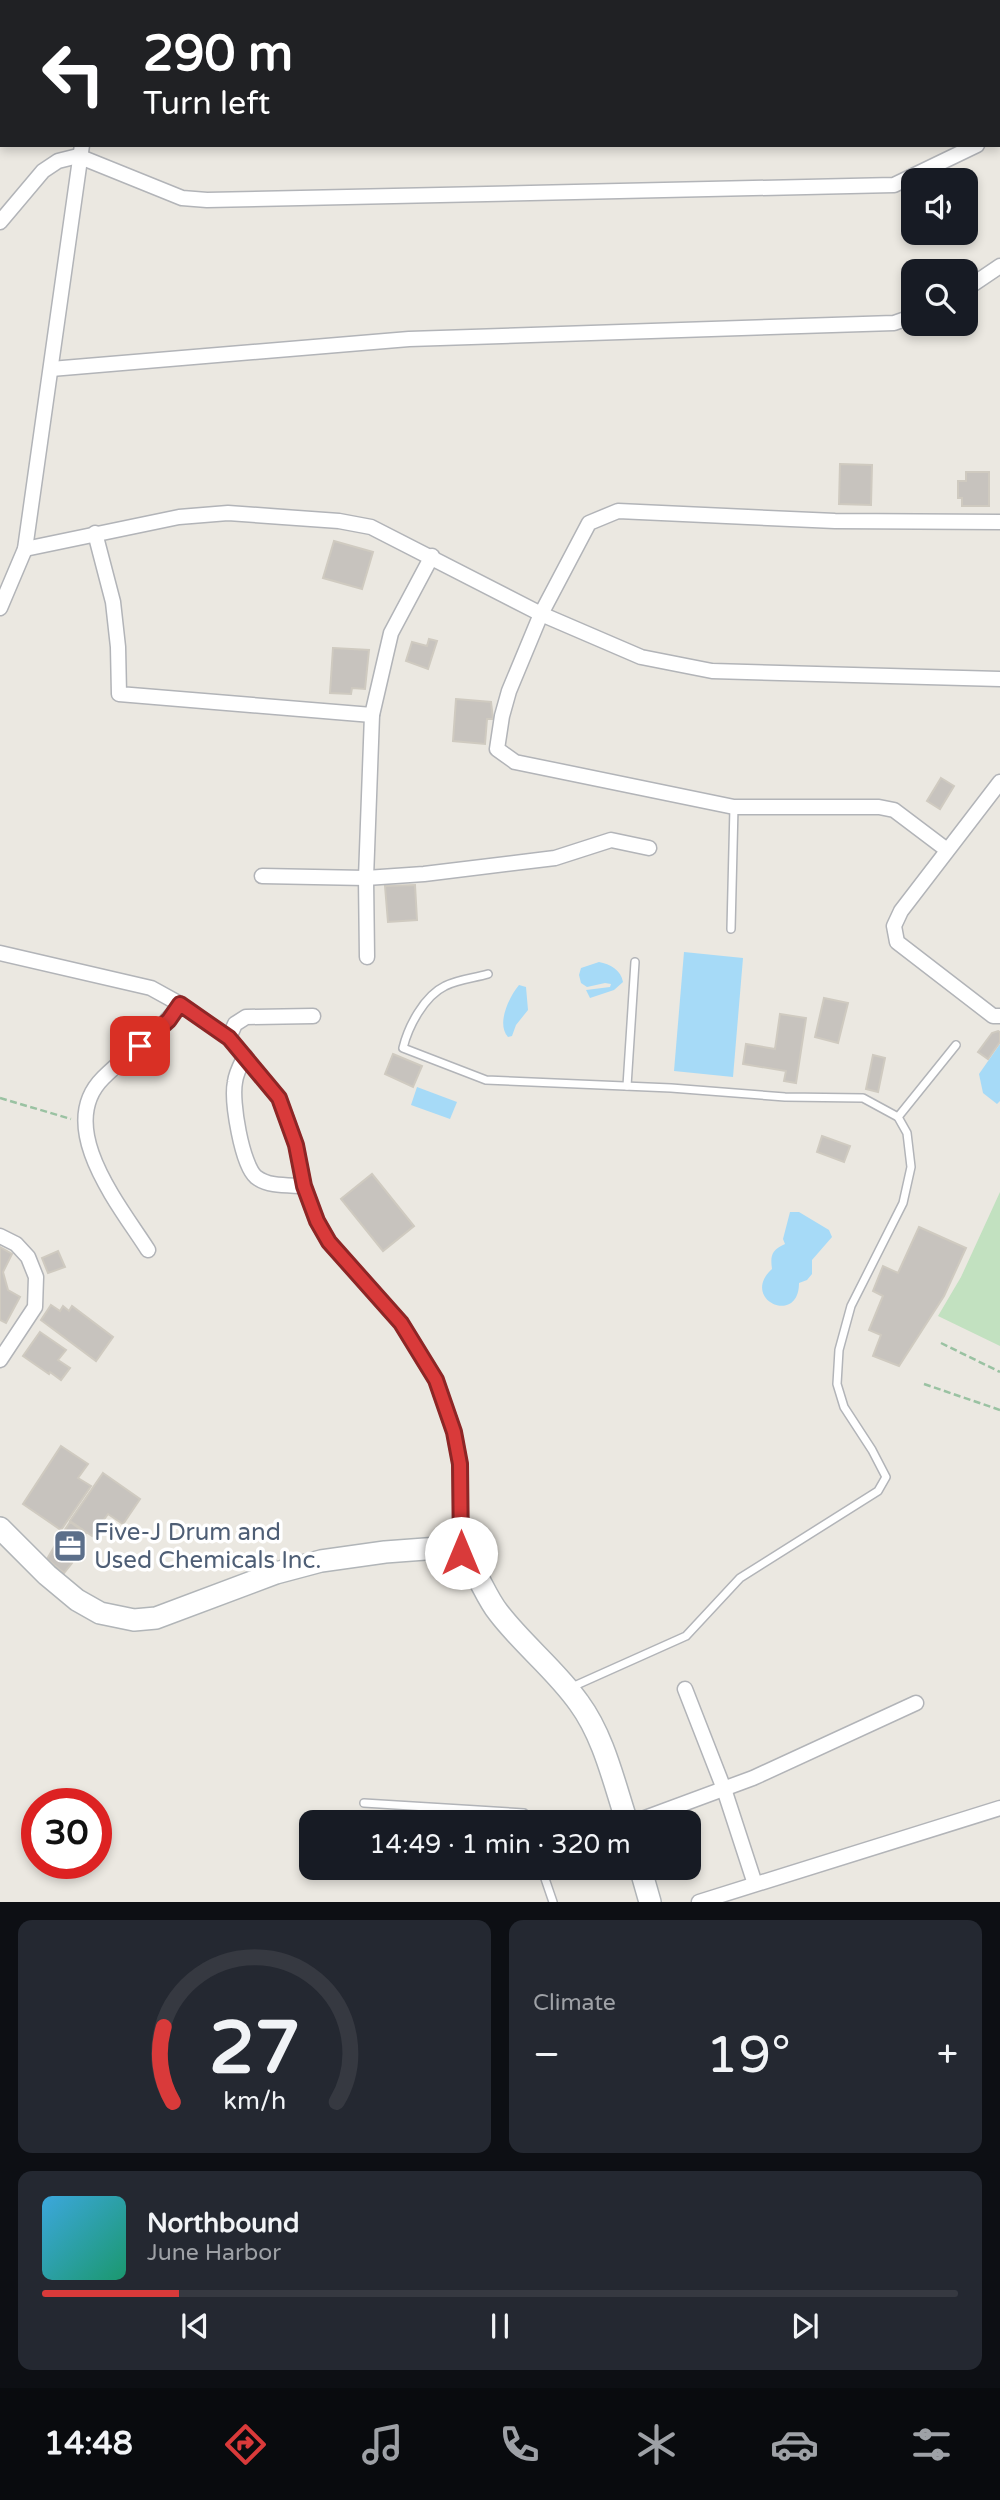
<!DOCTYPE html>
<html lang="en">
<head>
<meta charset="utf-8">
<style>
	:root { --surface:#171b24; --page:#242831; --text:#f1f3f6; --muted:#9ea1a6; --line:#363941; --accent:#d93a3a }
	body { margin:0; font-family:"Varela Round",sans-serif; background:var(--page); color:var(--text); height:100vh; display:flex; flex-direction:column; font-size:26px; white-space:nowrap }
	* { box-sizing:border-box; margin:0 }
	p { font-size:23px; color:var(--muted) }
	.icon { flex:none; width:38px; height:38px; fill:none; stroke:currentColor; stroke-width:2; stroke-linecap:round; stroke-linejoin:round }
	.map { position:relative; height:1902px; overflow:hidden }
	.side { display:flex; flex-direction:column; gap:18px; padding:18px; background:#0d0f14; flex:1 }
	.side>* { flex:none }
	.banner { position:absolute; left:0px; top:0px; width:1001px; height:147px; box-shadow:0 4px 10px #0003; background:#202124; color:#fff; overflow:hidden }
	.buttons { position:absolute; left:901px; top:168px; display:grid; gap:14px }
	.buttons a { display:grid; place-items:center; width:77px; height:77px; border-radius:14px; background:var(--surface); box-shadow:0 4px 10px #0003; font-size:35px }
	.speed { position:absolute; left:21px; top:1788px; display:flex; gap:14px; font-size:35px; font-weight:700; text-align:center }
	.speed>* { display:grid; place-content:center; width:91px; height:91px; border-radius:50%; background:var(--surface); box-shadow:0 4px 10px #0003; line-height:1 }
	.speed .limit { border:10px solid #d22; background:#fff; color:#111 }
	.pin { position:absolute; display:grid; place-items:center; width:60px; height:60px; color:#fff; margin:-30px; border-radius:14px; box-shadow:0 4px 10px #0006 }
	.me { position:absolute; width:77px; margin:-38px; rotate:0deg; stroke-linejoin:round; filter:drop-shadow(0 0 5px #0008) }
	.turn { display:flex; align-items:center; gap:24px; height:147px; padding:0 28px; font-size:32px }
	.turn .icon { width:91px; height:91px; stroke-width:2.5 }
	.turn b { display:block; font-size:49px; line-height:60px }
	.big { font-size:52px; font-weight:600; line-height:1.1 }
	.side .widget { flex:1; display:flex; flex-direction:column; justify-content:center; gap:10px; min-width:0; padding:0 24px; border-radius:14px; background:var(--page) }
	.side .dial { align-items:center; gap:0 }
	.dial svg { height:182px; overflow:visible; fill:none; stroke:var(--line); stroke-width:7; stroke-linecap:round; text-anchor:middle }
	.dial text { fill:var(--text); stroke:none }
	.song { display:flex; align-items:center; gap:21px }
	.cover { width:84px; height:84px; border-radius:10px; background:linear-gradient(135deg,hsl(200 70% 55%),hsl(160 70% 35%)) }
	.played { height:7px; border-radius:4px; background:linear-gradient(90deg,var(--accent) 15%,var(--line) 15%) }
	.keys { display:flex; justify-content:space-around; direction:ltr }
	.heat { display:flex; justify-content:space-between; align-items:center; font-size:38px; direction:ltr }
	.side .tiles { flex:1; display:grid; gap:18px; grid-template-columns:1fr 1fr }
	.widget:last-child { grid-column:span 2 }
	.trip { position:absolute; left:299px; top:1810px; width:402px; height:70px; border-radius:14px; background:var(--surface); box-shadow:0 4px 10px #0003; font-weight:600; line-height:70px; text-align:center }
	.dock { display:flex; height:112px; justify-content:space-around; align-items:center; background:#090b0e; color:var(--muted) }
	.dock .icon { width:49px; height:49px }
	.dock .on { color:var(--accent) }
	.dock b { font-size:32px; color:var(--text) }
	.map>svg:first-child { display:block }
</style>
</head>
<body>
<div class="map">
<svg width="1000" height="1902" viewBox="0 0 1000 1902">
	<rect width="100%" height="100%" fill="#ebe8e1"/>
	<!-- green -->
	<polygon fill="#c2e1c0" points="1000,1192 1000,1346 938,1316 961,1277"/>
	<!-- water -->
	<g fill="#a6daf7">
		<polygon points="684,952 743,958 733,1077 674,1071"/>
		<path d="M599,962C610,964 621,970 623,982L614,990L590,998L586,990L610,987L611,984L605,983L587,987L581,983L579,975L581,968Z"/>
		<path d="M519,985L526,987L528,1010L516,1025L512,1036L508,1037C496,1024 509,997 519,985Z"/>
		<polygon points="1000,1044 1000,1101 997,1104 983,1093 979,1074"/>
		<polygon points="417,1087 457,1102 450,1119 411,1105"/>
		<path d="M790,1212H799L829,1230L832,1237L812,1260V1274L807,1280L799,1283C799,1327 739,1299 772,1269C770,1255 772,1250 785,1244L783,1239Z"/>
	</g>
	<!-- building -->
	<g fill="#c7c3be" stroke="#cfcac0" stroke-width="2">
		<polygon points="840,464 872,465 871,505 839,504"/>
		<polygon points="966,472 989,472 989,506 962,506 962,498 958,498 958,481 966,481"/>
		<polygon points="334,541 373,552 362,589 323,578"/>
		<polygon points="429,639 437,641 428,669 406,661 412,642 427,646"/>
		<polygon points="333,648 369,650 365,689 352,688 351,694 330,693"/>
		<polygon points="456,699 491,702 493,719 487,719 485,744 453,741"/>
		<polygon points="941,778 954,786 940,809 927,801"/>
		<polygon points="415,885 417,920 388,922 385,886"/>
		<polygon points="824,998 848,1003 838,1043 815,1037"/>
		<polygon points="780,1014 806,1018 796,1083 784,1081 786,1071 743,1064 746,1044 775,1049"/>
		<polygon points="998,1031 1000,1032 1000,1042 988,1059 978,1052 992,1033"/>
		<polygon points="393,1054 422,1066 413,1087 385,1074"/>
		<polygon points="873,1055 885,1058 878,1092 866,1089"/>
		<polygon points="822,1136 850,1146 844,1162 817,1152"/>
		<polygon points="372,1174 414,1226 383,1251 341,1199"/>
		<polygon points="919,1227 966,1248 944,1296 899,1366 873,1356 881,1335 869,1330 883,1296 873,1291 883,1266 898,1273"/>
		<polygon points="0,1247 12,1254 3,1272 8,1290 20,1297 6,1323 0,1320"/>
		<polygon points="58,1251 65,1267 48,1273 42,1258"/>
		<polygon points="51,1305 60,1311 63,1306 69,1311 72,1306 113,1337 96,1361 41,1320"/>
		<polygon points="40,1332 66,1350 58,1360 70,1368 61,1380 50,1372 49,1374 23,1356"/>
		<polygon points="61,1446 88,1464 78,1478 91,1486 61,1530 23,1504"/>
		<polygon points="103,1473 140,1499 123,1524 108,1514 92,1536 70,1521"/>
		<polygon points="70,1522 86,1533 79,1542 64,1531"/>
		<polygon points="63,1532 79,1544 67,1560 72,1563 64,1573 47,1559"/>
	</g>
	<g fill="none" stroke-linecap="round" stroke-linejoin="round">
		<defs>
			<g id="lane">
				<polyline points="731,929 734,807"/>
				<path d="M488,974C475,978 458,979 445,986C424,996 408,1027 403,1048L486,1080L671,1088L785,1097L863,1098L898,1117L907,1133L911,1167L903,1203L851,1306L839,1350L837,1384L844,1407L872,1450L886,1477L878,1491L740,1578L686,1636L572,1687"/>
				<polyline points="627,1086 635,962"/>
				<polyline points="898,1117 956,1045"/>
				<polyline points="364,1803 524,1813 527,1822"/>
				<polyline points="541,1867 553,1902"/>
			</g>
			<g id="street">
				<polyline points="0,0 2,2"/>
				<polyline points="999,119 1000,121"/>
				<polyline points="999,134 1000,134"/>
				<polyline points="0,222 43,171 58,161 78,156 182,198 207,200 894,185 977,145"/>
				<polyline points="966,289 1000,266"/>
				<polyline points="51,369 409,339 894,323 914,316"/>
				<polyline points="95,533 113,602 118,647 119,694 372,715"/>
				<polyline points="25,549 179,517 228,513 339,521 371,527 541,614 641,657 712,671 1000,679"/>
				<polyline points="0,608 25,549 82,145"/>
				<polyline points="1000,782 901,911 894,926 897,942 993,1016 1000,1016"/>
				<polyline points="947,850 894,810 879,807 734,807 515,762 497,749 502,716 509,691 541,614 589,523 618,511 835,521 1000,522"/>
				<polyline points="262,876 366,878 424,874 555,858 611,840 649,848"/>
				<polyline points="0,953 151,988 180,1004 229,1038 279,1098 296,1145 304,1186 317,1221 329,1242 401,1323 436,1380 454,1432 460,1464 461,1553"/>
				<polyline points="367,957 366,878 372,715 391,633 432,556"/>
				<polyline points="229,1038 235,1024 246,1017 313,1016"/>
				<path d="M245,1056C241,1064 236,1073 235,1082C231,1101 242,1165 256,1177C269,1187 288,1185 304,1186"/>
				<polyline points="0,1236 16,1244 28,1257 36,1277 35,1307 0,1360"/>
				<path d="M148,1250C120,1206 54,1127 103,1078C129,1052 159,1034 180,1004"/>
				<polyline points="685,1689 724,1789 755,1884"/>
				<polyline points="634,1822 753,1778 916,1703"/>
				<polyline points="699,1902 1000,1808"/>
			</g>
			<g id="secondary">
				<path d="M0,1528L47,1575L77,1600L100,1613L134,1620L156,1618L276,1573L321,1561L385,1552L452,1547C475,1560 482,1592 498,1612C522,1644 556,1670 579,1703C604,1737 614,1783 627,1822"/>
				<polyline points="640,1867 650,1902"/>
			</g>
		</defs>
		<!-- lane casing -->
		<use href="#lane" stroke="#b2b4b8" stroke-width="10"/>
		<!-- street casing -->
		<use href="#street" stroke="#b2b4b8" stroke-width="17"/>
		<!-- secondary casing -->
		<use href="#secondary" stroke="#b1b5b8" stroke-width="24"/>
		<!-- path -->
		<g stroke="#9ac2a2" stroke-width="2.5" stroke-dasharray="7 3.5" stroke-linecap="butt">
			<polyline points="0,1098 71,1119"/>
			<polyline points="941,1343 1000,1372"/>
			<polyline points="924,1384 1000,1410"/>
		</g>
		<!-- lane -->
		<use href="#lane" stroke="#fff" stroke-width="7"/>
		<!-- street -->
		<use href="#street" stroke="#fff" stroke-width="14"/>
		<!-- secondary -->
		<use href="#secondary" stroke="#fff" stroke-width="21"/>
	</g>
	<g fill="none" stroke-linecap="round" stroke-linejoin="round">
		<defs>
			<polyline id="route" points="140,1046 169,1020 180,1004 229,1038 279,1098 296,1145 304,1186 317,1221 329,1242 401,1323 436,1380 454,1432 460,1464 461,1553"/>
		</defs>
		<!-- route casing -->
		<use href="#route" stroke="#8d2626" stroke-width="18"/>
		<!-- route -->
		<use href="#route" stroke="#d93a3a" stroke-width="12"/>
	</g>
	<!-- icons -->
	<defs>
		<symbol id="office-square" viewBox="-11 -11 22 22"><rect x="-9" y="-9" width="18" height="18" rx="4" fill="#5c6f8a" stroke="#fff"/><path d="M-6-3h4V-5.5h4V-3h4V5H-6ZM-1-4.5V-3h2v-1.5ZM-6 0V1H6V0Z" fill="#fff"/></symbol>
	</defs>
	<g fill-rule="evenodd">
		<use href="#office-square" x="51" y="1527" width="38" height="38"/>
	</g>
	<g text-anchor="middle" stroke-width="7" stroke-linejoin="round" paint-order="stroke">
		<!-- service labels -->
		<g font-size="24" fill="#4e5e75" stroke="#fff" text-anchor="start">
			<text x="94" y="1540">Five-J Drum and<tspan x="94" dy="28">Used Chemicals Inc.</tspan></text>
		</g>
	</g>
</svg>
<div class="buttons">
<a><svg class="icon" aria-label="sound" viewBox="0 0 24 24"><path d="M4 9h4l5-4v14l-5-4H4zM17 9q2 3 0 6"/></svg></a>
<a><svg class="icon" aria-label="search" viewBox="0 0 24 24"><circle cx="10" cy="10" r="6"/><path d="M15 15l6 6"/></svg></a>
</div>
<div class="speed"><div class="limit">30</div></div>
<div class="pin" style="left:140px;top:1046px;background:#d93025"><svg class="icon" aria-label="arrive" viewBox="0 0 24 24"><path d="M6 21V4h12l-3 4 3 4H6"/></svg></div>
<svg class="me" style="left:461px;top:1553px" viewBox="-20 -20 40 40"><circle r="19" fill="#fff"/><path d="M0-13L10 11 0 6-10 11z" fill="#d93a3a"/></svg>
<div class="trip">14:49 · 1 min · 320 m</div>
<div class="banner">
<div class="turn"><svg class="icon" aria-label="left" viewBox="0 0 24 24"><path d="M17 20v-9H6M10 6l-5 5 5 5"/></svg><div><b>290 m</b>Turn left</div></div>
</div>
</div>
<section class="side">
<div class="tiles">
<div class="widget dial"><svg viewBox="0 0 100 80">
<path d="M14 69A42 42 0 1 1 86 69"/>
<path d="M14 69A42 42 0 0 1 10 36" stroke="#d93a3a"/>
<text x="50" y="56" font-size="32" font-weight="700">27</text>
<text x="50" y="72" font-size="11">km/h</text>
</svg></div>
<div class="widget"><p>Climate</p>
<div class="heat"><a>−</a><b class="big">19°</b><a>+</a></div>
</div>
<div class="widget">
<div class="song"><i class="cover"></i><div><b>Northbound</b><p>June Harbor</p></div></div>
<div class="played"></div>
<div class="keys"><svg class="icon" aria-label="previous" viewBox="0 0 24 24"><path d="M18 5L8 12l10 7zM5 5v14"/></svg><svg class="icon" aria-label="pause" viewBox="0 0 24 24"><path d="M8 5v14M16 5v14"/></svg><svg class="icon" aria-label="next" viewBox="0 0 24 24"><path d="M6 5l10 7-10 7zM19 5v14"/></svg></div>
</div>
</div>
</section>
<nav class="dock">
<b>14:48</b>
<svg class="icon on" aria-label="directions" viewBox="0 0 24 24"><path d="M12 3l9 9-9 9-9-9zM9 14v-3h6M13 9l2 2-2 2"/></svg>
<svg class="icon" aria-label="music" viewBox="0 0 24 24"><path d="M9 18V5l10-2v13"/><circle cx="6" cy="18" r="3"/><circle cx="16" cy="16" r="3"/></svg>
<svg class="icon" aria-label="phone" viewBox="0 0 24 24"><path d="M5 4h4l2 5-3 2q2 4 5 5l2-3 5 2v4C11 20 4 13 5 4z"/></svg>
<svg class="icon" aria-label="climate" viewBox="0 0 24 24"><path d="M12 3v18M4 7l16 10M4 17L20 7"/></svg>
<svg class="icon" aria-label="car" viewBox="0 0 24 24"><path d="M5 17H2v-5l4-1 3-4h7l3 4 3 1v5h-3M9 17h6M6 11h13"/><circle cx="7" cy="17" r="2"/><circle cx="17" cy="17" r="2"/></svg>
<svg class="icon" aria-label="filters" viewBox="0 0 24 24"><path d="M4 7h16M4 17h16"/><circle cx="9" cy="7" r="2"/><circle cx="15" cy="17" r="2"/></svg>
</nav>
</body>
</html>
